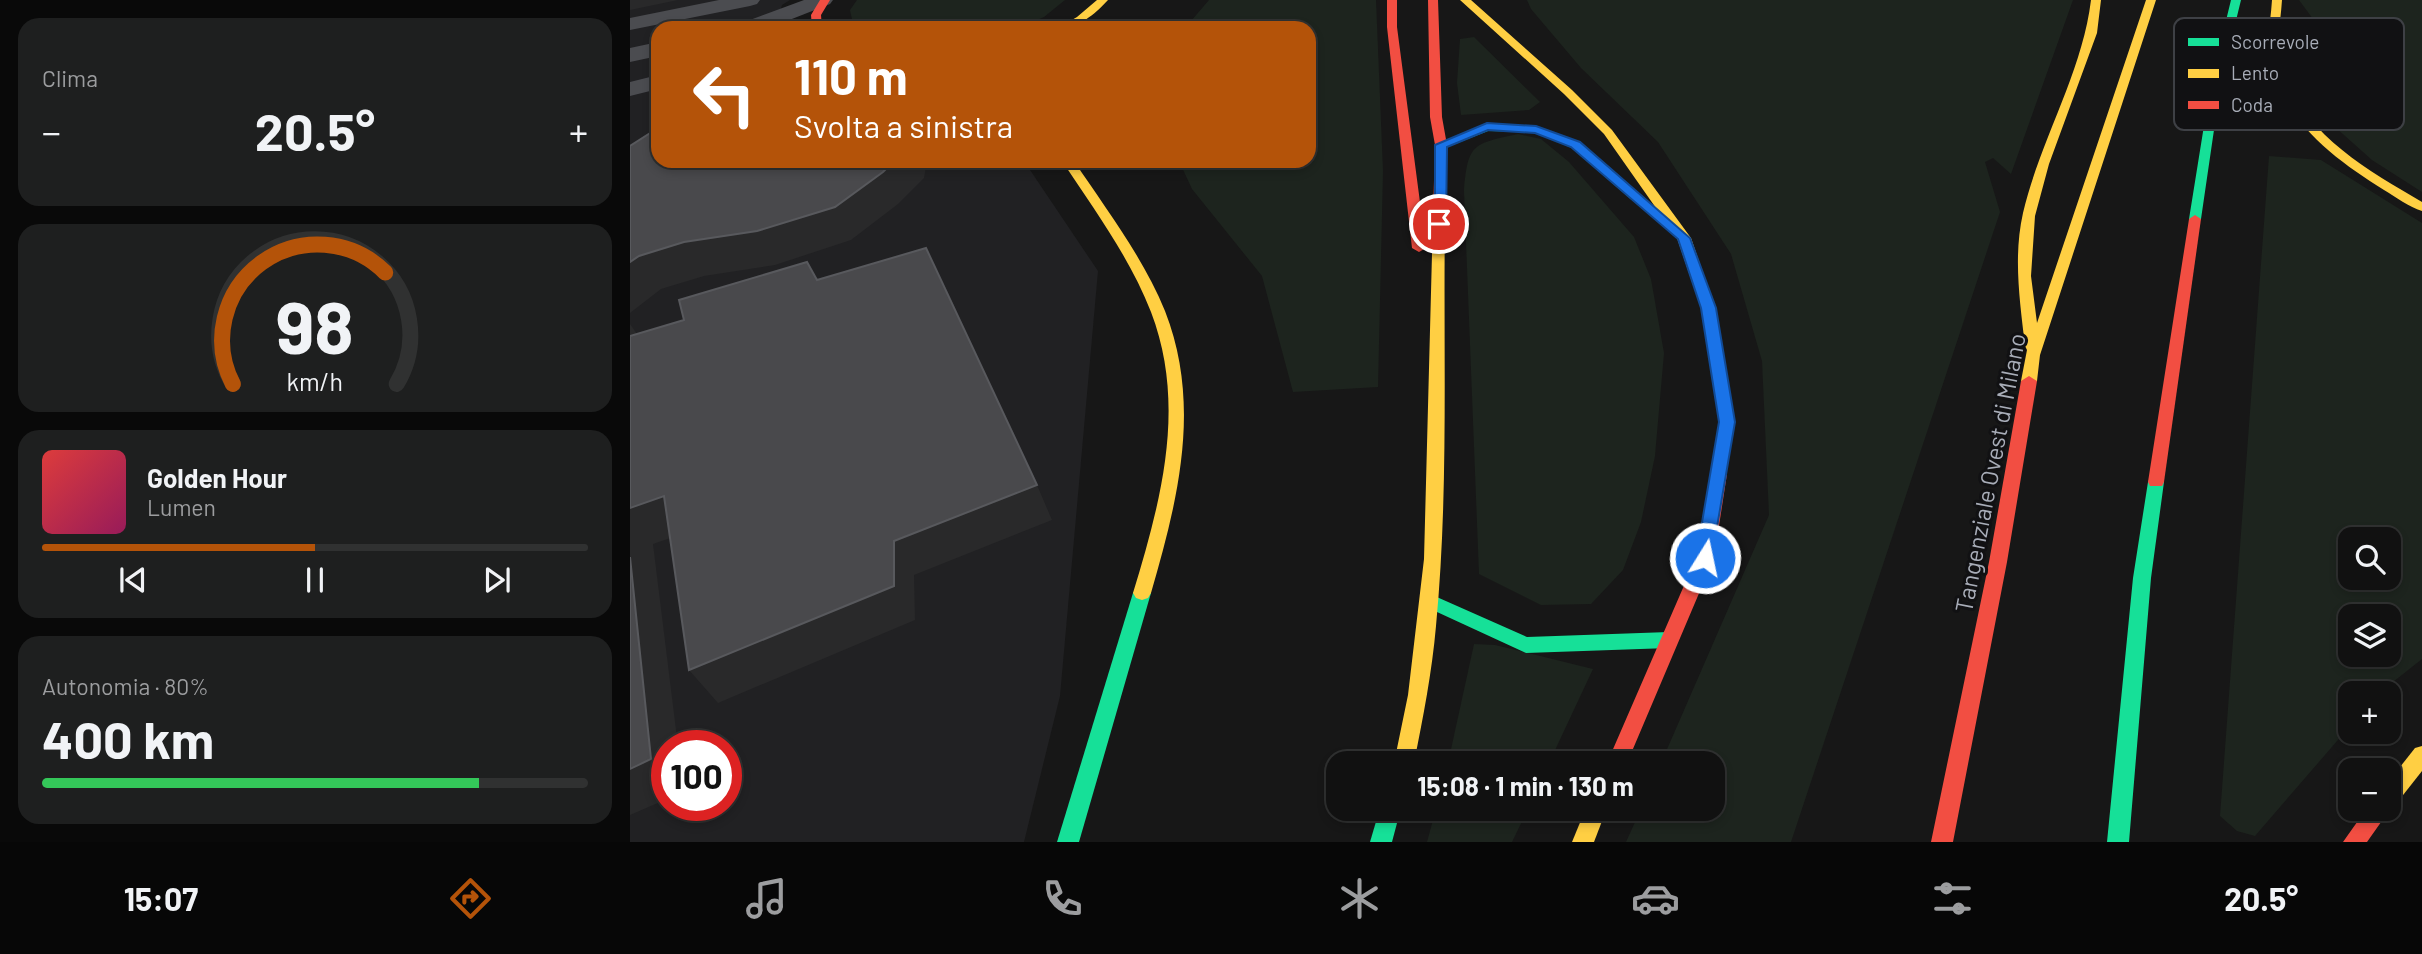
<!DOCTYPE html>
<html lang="it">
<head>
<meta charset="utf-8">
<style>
	:root { --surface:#111; --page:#1e1f1f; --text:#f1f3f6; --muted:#9c9d9f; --line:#303131; --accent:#b45309 }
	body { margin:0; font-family:Barlow,sans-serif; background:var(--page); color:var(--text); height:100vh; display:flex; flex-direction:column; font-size:26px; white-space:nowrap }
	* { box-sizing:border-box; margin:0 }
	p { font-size:23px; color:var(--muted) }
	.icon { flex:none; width:38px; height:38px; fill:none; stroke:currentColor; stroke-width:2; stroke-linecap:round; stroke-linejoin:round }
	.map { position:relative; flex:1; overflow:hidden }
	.details { display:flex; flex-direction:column; gap:18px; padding:18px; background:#090909; width:630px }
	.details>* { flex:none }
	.hud { position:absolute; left:21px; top:21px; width:665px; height:147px; border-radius:21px; box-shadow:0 4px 10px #0003,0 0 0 2px var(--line); background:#b45309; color:#fff; overflow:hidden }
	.fabs { position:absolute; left:1708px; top:527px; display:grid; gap:14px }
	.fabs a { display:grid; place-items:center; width:63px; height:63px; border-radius:14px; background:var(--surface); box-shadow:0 4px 10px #0003,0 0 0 2px var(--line); font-size:35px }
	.speed { position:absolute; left:21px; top:730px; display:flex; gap:14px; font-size:35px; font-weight:700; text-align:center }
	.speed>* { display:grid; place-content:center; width:91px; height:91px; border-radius:50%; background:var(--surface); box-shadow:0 4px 10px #0003,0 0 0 2px var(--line); line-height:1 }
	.speed .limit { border:10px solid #d22; background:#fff; color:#111 }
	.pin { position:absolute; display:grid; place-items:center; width:60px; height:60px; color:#fff; margin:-30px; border:4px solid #fff; border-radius:50%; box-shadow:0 2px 7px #0007 }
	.me { position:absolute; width:77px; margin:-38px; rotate:10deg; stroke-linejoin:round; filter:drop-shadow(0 0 5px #0008) }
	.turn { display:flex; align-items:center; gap:24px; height:147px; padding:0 28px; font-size:32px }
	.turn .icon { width:91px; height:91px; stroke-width:2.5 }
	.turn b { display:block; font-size:49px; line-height:60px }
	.big { font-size:52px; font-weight:700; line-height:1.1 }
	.details .tile { flex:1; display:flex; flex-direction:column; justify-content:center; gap:10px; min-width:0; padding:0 24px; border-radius:21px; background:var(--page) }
	.details .dial { align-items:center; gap:0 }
	.dial svg { height:182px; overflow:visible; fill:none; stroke:var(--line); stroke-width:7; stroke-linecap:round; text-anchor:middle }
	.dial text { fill:var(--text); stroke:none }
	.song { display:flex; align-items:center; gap:21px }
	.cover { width:84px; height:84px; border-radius:10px; background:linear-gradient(135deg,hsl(0 70% 55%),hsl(330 70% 35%)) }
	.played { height:7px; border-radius:4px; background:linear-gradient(90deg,var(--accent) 50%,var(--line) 50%) }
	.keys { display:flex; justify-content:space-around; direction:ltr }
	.heat { display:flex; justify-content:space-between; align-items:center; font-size:38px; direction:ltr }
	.charge { height:10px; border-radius:5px; background:linear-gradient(90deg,#34c759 80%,var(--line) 0) }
	.trip { position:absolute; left:696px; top:751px; width:399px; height:70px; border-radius:21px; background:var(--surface); box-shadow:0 4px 10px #0003,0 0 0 2px var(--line); font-weight:700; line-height:70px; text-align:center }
	.tab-bar { display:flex; height:112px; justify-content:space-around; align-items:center; background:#070707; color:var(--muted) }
	.tab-bar .icon { width:49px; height:49px }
	.tab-bar .active { color:var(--accent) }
	.tab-bar b { font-size:32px; color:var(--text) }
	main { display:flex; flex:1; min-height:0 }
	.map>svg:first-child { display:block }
</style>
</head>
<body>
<main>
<section class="details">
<div class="tile"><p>Clima</p>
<div class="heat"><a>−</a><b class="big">20.5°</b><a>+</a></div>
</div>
<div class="tile dial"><svg viewBox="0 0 100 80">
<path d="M14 69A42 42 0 1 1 86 69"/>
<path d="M14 69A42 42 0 0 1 81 20" stroke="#b45309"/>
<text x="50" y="56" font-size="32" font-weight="700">98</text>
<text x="50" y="72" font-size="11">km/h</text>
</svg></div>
<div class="tile">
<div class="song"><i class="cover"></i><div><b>Golden Hour</b><p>Lumen</p></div></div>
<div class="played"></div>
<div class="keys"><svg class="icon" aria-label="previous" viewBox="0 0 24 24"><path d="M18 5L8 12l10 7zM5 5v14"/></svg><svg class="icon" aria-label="pause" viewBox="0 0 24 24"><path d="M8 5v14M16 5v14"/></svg><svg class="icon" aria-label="next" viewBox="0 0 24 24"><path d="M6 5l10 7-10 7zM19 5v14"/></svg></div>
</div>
<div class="tile"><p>Autonomia · 80%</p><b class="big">400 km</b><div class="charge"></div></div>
</section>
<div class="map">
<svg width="1792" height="842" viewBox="0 0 1792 842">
	<rect width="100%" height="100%" fill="#171717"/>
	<!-- built -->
	<path fill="#212123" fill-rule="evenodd" d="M0,0H160L152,5L145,28H28V161H394L468,271L430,696L394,842H0ZM37,746H96V805H37Z"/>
	<!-- green -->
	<g fill="#1d241e" fill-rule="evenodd">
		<polygon points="227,0 435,0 414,17 389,28 228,28 223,24 220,10"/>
		<polygon points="579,0 746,0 753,171 748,387 663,392 632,276 562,189 549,161 679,161 679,28 555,28"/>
		<polygon points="897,0 1443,0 1381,174 1363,158 1355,162 1370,212 1161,842 996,842 1011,809 1083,808 1083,763 1031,763 1139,515 1132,361 1101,254 1028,142 951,68 901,9"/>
		<polygon points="1669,0 1792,0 1792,192 1742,160 1695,118 1666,68 1663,28 1689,27"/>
		<polygon points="844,37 910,102 899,110 831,115 827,83 830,39"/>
		<path d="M888,134L911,139L939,162L1004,237L1021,279L1034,353L1025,456L1011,522L993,570L961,604L911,605L849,574L834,191C838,143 843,144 888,134Z"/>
		<path d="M1639,156L1691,160L1792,223V659L1749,693H1720V726L1625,836L1607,831L1590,816ZM1720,539H1759V578H1720ZM1720,616H1759V654H1720Z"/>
		<polygon points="844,644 865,645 963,669 919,763 818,763"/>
		<polygon points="806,809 806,808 898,809 882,842 797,842"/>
	</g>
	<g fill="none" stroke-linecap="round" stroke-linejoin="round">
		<!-- lane -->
		<g fill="#4b4c50" fill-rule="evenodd">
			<polygon points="89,0 130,0 127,4 120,6 0,30 0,18"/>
			<polygon points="174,0 203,0 200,4 139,28 109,28 112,23"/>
			<polygon points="28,42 28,56 0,62 0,48"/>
			<polygon points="28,75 28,89 0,96 0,82"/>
		</g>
		<!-- fast -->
		<g fill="#16e098" fill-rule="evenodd">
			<polygon points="1601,0 1611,0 1591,82 1571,219 1565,223 1559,219 1581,82"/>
			<polygon points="857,124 906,126 950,142 1013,198 1007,202 1003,201 942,148 904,132 858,131 815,148 811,149 805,145"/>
			<polygon points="1526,476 1532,478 1534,482 1521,578 1499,842 1477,842 1503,578 1518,482 1520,478"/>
			<polygon points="512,586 518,588 521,593 449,842 427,842 503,593 506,588"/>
			<polygon points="800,594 897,637 1039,632 1046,634 1048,640 1046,646 1039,648 896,653 794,606 791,601 794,596"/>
			<polygon points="750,808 771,808 762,842 740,842"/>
		</g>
		<!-- slow -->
		<g fill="#ffcf43" fill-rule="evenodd">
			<path d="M467,0H478C464,15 449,28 428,28L447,17Z"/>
			<polygon points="830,0 841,0 942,90 982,130 1061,238 1085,308 1105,422 1095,478 1083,478 1081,474 1089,422 1071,308 1047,238 974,134 934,94"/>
			<path d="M1461,0H1471L1467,33L1419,164L1405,216L1401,276L1407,323L1516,0H1526L1410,355L1407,381L1399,386L1391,381L1397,350L1395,346C1390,302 1383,257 1393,213C1410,140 1452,74 1461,0Z"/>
			<path d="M1642,0H1652C1651,19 1646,41 1651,60C1666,130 1734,168 1792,202V211C1779,207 1766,197 1754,190C1704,159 1652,120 1640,59C1636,40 1641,19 1642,0Z"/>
			<path d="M432,161H444C476,209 513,257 535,311C572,405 548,500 521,593L518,598L512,600L506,598L503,593C531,501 557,406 521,312C500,258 464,209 432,161Z"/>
			<path d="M809,212L815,216C813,353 819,490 806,626C802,672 793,718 784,763H764L778,695L794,559L803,216Z"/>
			<polygon points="1792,746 1792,771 1766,804 1759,807 1759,781 1785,748"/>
			<polygon points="956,808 977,808 964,842 942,842"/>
		</g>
		<!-- jam -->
		<g fill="#f24e42" fill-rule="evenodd">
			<polygon points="190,0 200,0 191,15 192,28 182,28 181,15"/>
			<polygon points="757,0 767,0 767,27 796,248 789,252 782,248 757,27"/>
			<polygon points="798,0 808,0 812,117 817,145 815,216 809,220 803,216 805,145 800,117"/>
			<polygon points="1565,215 1571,219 1534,482 1532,486 1520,486 1518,482 1559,219"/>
			<polygon points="1399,376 1407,381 1377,562 1323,842 1301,842 1359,562 1391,381"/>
			<polygon points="1089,468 1095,470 1097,474 1084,558 997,763 977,763 1066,558 1081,474 1083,470"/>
			<polygon points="1759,804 1761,808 1737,842 1713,842 1737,808 1759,808"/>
		</g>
	</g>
	<!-- shaded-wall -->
	<g fill="#29292a">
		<polygon points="0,0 48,0 0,10"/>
		<polygon points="264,161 297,161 294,178 268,204 221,240 145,265 74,276 31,289 0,313 0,262 9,256"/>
		<polygon points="0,324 16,347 0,342"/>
		<polygon points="407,485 422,520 284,575 285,620 88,703 59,670 264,541"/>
		<polygon points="34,496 61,531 23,544 48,746 37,746 37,799 0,815 0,508"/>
	</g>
	<!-- building -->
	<g fill="#49494c" stroke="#58595d" stroke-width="2">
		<polygon points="28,128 28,161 264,161 253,172 205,207 127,231 54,242 9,256 0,262 0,146"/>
		<polygon points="296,248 407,485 264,541 264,586 59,670 34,496 0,508 0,336 54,320 49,300 177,262 187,280"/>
		<polygon points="0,557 21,759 0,769"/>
	</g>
	<!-- route -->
	<polygon fill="#1a73e8" stroke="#114b97" stroke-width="2" points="857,123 906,126 950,142 1060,238 1086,308 1105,422 1081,562 1069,562 1066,558 1089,422 1071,308 1048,239 941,147 905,133 858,130 817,147 816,224 809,228 805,227 805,145"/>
	<g text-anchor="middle" stroke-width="6" stroke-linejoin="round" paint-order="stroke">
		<!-- street labels -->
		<g font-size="24" fill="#a8adb8" stroke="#111113">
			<text transform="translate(1361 473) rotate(-79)" y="8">Tangenziale Ovest di Milano</text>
		</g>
	</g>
	<!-- legend -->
	<rect x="1544" y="18" width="230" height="112" rx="10" fill="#111113" stroke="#3e4045" stroke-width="2"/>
	<rect x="1558" y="38" width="31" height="8" fill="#16e098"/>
	<rect x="1558" y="69" width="31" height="9" fill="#ffcf43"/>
	<rect x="1558" y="101" width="31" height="8" fill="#f24e42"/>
	<g font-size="19" fill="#a8adb8">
		<text x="1601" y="49">Scorrevole</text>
		<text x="1601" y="80">Lento</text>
		<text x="1601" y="112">Coda</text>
	</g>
</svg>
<div class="fabs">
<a><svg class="icon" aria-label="search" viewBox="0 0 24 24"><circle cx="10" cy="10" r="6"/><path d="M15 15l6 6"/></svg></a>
<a><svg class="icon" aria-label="layers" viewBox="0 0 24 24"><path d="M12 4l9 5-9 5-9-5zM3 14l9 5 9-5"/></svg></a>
<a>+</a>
<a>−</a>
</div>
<div class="speed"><div class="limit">100</div></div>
<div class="pin" style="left:809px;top:224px;background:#d93025"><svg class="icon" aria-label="arrive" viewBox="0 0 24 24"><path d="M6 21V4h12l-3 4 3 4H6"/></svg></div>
<svg class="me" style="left:1075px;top:558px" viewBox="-20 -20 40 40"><circle r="17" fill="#1a73e8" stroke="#fff" stroke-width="3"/><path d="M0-11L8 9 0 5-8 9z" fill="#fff"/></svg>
<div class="trip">15:08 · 1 min · 130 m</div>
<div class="hud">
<div class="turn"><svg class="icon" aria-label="left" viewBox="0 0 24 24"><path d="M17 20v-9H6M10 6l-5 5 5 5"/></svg><div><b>110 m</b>Svolta a sinistra</div></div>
</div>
</div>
</main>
<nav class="tab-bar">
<b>15:07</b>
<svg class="icon active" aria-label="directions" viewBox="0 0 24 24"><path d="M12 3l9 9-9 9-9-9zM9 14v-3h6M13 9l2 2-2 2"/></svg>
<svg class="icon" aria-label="music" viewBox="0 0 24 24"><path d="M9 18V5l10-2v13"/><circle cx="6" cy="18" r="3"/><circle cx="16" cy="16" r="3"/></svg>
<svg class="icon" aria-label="phone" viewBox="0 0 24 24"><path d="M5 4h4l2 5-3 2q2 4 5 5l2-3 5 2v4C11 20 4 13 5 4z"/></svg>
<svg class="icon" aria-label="climate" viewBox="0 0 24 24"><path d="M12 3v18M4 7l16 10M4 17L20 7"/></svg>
<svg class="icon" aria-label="car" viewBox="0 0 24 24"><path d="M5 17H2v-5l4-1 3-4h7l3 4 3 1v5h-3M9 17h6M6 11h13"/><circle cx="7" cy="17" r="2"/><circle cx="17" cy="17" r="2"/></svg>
<svg class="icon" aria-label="filters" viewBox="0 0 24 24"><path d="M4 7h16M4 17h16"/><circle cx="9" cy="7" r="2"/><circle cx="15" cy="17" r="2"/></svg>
<b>20.5°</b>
</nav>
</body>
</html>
